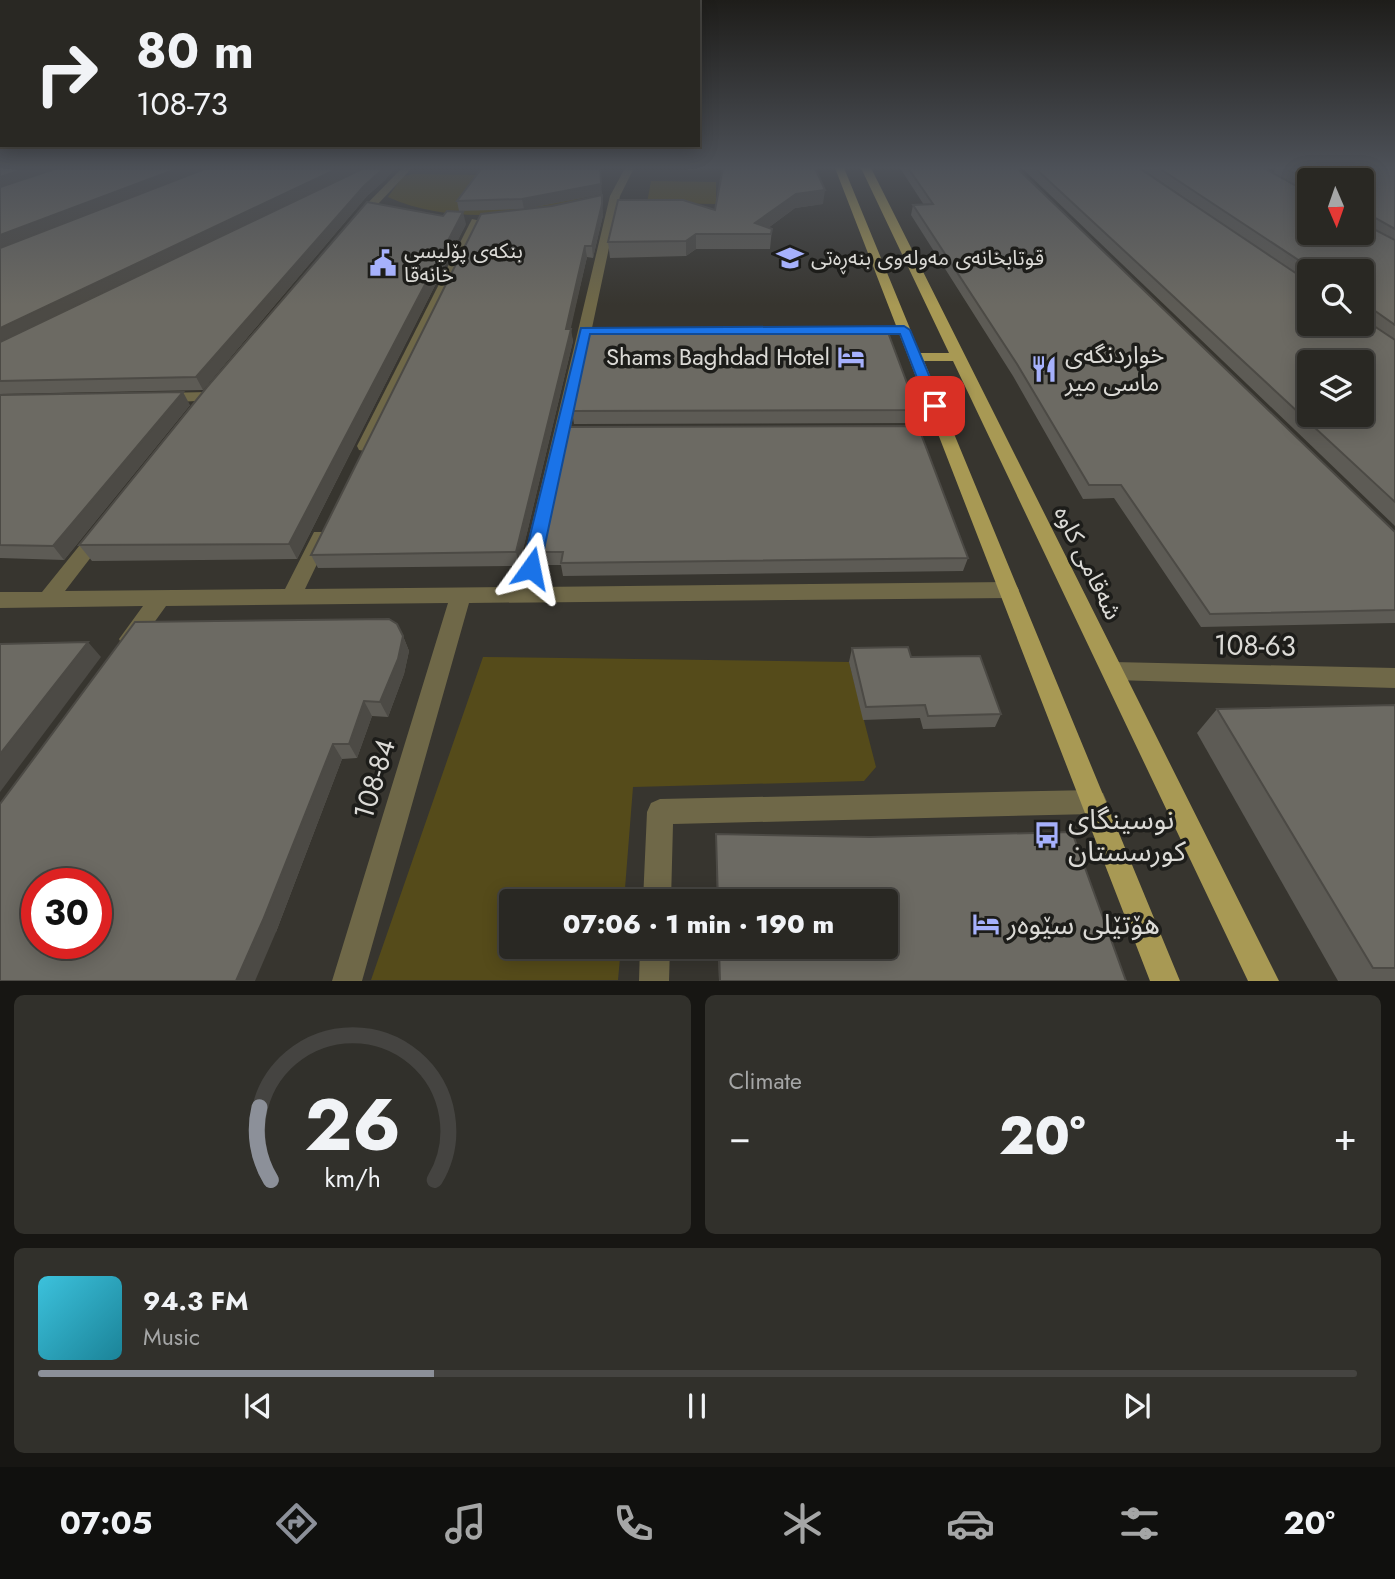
<!DOCTYPE html>
<html lang="en">
<head>
<meta charset="utf-8">
<style>
	:root { --surface:#292823; --page:#31302b; --text:#f1f3f6; --muted:#a5a6a6; --line:#454441; --accent:#8c9099 }
	body { margin:0; font-family:Jost,"Noto Sans Arabic",sans-serif; background:var(--page); color:var(--text); height:100vh; display:flex; flex-direction:column; font-size:26px; white-space:nowrap }
	* { box-sizing:border-box; margin:0 }
	p { font-size:23px; color:var(--muted) }
	.icon { flex:none; width:38px; height:38px; fill:none; stroke:currentColor; stroke-width:2; stroke-linecap:round; stroke-linejoin:round }
	.map { position:relative; height:981px; overflow:hidden }
	.panel { display:flex; flex-direction:column; gap:14px; padding:14px; background:#171613; flex:1 }
	.panel>* { flex:none }
	.guide { position:absolute; left:0px; top:0px; width:700px; height:147px; box-shadow:0 4px 18px #0003,0 0 0 2px var(--line); background:#292823; color:var(--text); overflow:hidden }
	.needle { width:46px; rotate:178deg }
	.controls { position:absolute; left:1297px; top:168px; display:grid; gap:14px }
	.controls a { display:grid; place-items:center; width:77px; height:77px; border-radius:7px; background:var(--surface); box-shadow:0 4px 18px #0003,0 0 0 2px var(--line); font-size:35px }
	.speed { position:absolute; left:21px; top:868px; display:flex; gap:14px; font-size:35px; font-weight:700; text-align:center }
	.speed>* { display:grid; place-content:center; width:91px; height:91px; border-radius:50%; background:var(--surface); box-shadow:0 4px 18px #0003,0 0 0 2px var(--line); line-height:1 }
	.speed .limit { border:10px solid #d22; background:#fff; color:#111 }
	.pin { position:absolute; display:grid; place-items:center; width:60px; height:60px; color:#fff; margin:-30px; border-radius:14px; box-shadow:0 4px 10px #0006 }
	.me { position:absolute; width:77px; margin:-38px; rotate:12deg; stroke-linejoin:round; filter:drop-shadow(0 0 5px #0008) }
	.turn { display:flex; align-items:center; gap:24px; height:147px; padding:0 21px; font-size:32px }
	.turn .icon { width:91px; height:91px; stroke-width:2.5 }
	.turn b { display:block; font-size:49px; line-height:60px }
	.big { font-size:52px; font-weight:800; line-height:1.1 }
	.panel .widget { flex:1; display:flex; flex-direction:column; justify-content:center; gap:10px; min-width:0; padding:0 24px; border-radius:10px; background:var(--page) }
	.panel .dial { align-items:center; gap:0 }
	.dial svg { height:182px; overflow:visible; fill:none; stroke:var(--line); stroke-width:7; stroke-linecap:round; text-anchor:middle }
	.dial text { fill:var(--text); stroke:none }
	.song { display:flex; align-items:center; gap:21px }
	.cover { width:84px; height:84px; border-radius:10px; background:linear-gradient(135deg,hsl(190 70% 55%),hsl(190 70% 35%)) }
	.played { height:7px; border-radius:4px; background:linear-gradient(90deg,var(--accent) 30%,var(--line) 30%) }
	.keys { display:flex; justify-content:space-around; direction:ltr }
	.heat { display:flex; justify-content:space-between; align-items:center; font-size:38px; direction:ltr }
	.panel .tiles { flex:1; display:grid; gap:14px; grid-template-columns:1fr 1fr }
	.widget:last-child { grid-column:span 2 }
	.trip { position:absolute; left:499px; top:889px; width:399px; height:70px; border-radius:7px; background:var(--surface); box-shadow:0 4px 18px #0003,0 0 0 2px var(--line); font-weight:800; line-height:70px; text-align:center }
	.menu { display:flex; height:112px; justify-content:space-around; align-items:center; background:#10100e; color:var(--muted) }
	.menu .icon { width:49px; height:49px }
	.menu .on { color:var(--accent) }
	.menu b { font-size:32px; color:var(--text) }
	.map>svg:first-child { display:block }
</style>
</head>
<body>
<div class="map">
<svg width="1395" height="981" viewBox="0 0 1395 981">
	<rect width="100%" height="100%" fill="#37352f"/>
	<!-- green -->
	<g fill="#554b1a">
		<path d="M414,174L484,175L596,193C534,218 450,225 388,197L403,176Z"/>
		<polygon points="651,181 716,182 716,204 647,203"/>
		<polygon points="483,657 849,662 876,767 864,781 633,787 624,901 511,901 511,947 621,947 618,980 371,980"/>
	</g>
	<g fill="none" stroke-linecap="round" stroke-linejoin="round">
		<!-- minor -->
		<g fill="#6f6848" fill-rule="evenodd">
			<polygon points="402,168 412,168 360,223 352,223 352,219"/>
			<polygon points="625,168 634,168 620,196 537,587 1009,582 1016,585 1019,590 1016,595 1009,598 469,603 362,981 332,981 448,603 166,606 138,645 130,648 122,645 119,639 143,606 0,608 0,592 42,592 92,530 106,530 108,535 65,591 285,589 314,532 328,532 330,537 305,589 517,587 610,196"/>
			<polygon points="472,219 481,221 373,446 365,451 359,450 357,446"/>
			<polygon points="904,326 911,330 909,333 866,334 859,330 866,326"/>
			<polygon points="208,392 216,397 213,400 162,403 154,398 162,393"/>
			<polygon points="896,426 945,426 953,431 945,436 890,434 888,431 890,428"/>
			<polygon points="1113,662 1395,668 1395,688 1113,680 1105,678 1102,671 1105,664"/>
			<polygon points="1094,790 1103,793 1107,802 1103,811 1094,814 673,824 671,901 643,901 647,812 651,803 660,799"/>
			<polygon points="640,947 670,947 669,981 639,981"/>
		</g>
		<!-- primary -->
		<polygon fill="#a89954" fill-rule="evenodd" points="835,168 844,168 920,353 949,353 861,168 871,168 1279,981 1248,981 953,361 924,361 1180,981 1150,981"/>
	</g>
	<!-- wall -->
	<g fill="#5d5b55" fill-rule="evenodd">
		<polygon points="0,168 395,168 385,180 367,196 203,390 0,394"/>
		<polygon points="900,168 1017,168 1395,532 1395,623 1201,627 1114,498 1083,499 1013,376 911,215 913,205 924,205"/>
		<path d="M1022,168H1139L1226,226L1141,168H1264L1273,173L1276,168H1390L1395,170V526ZM1309,180H1362L1309,233ZM1309,271H1362L1309,324Z"/>
		<polygon points="602,194 524,209 459,211 457,201"/>
		<polygon points="823,204 795,208 768,228 772,229 770,249 696,249 686,256 610,258 608,242 715,210"/>
		<polygon points="603,215 593,258 587,257 570,329 573,341 519,566 318,568 311,555"/>
		<polygon points="466,224 297,559 92,561 79,545"/>
		<polygon points="0,395 190,405 64,560 0,558"/>
		<polygon points="917,410 914,423 574,424 572,411"/>
		<polygon points="569,427 968,558 963,571 563,576 561,565 544,565 542,552"/>
		<polygon points="403,636 409,651 404,674 388,717 372,716 357,758 342,759 276,932 0,981"/>
		<polygon points="852,648 911,657 1001,714 995,727 923,729 920,718 863,720 849,662"/>
		<polygon points="1395,705 1395,981 1338,981 1197,733 1217,709"/>
		<polygon points="716,834 1126,981 719,981 718,947 886,947 886,901 717,901"/>
	</g>
	<!-- shaded-wall -->
	<g fill="#4c4a45">
		<polygon points="27,168 63,168 0,189 0,177"/>
		<polygon points="179,168 210,168 0,249 0,235"/>
		<polygon points="339,168 363,168 0,345 0,328"/>
		<polygon points="384,168 395,168 385,180 367,196 203,390 196,377 364,186"/>
		<polygon points="600,168 602,194 524,209 522,199"/>
		<polygon points="825,190 823,204 795,208 760,234 755,223 796,194"/>
		<polygon points="602,195 603,215 593,258 592,246"/>
		<polygon points="463,212 466,224 297,559 289,544"/>
		<polygon points="696,234 696,249 686,256 686,241"/>
		<polygon points="585,246 587,257 568,341 566,329"/>
		<polygon points="1371,308 1363,320 1362,320 1362,310"/>
		<polygon points="571,329 573,341 519,566 516,552"/>
		<polygon points="183,392 190,405 64,560 53,546"/>
		<polygon points="403,636 409,651 404,674 388,717 380,702"/>
		<polygon points="88,642 101,657 0,792 0,754"/>
		<polygon points="364,701 372,716 357,758 349,744"/>
		<polygon points="333,744 342,759 276,932 255,981 236,981"/>
	</g>
	<!-- building -->
	<g fill="#6c6a63" stroke="#4c4a45" stroke-width="2" fill-rule="evenodd">
		<polygon points="0,168 27,168 0,177"/>
		<polygon points="58,168 179,168 0,235 0,187"/>
		<polygon points="207,168 339,168 0,328 0,248"/>
		<polygon points="364,168 384,168 364,186 196,377 0,381 0,342"/>
		<polygon points="482,168 600,168 601,184 522,199 457,201"/>
		<polygon points="723,168 815,168 825,190 796,194 755,223 772,229 771,234 696,234 686,241 608,242 618,200 683,200 715,210"/>
		<polygon points="908,168 1017,168 1395,532 1395,610 1210,614 1121,485 1089,485 1017,364 913,205 933,204"/>
		<path d="M1035,168H1139L1309,282V324H1362V318L1395,340V502ZM1309,362H1362V415H1309Z"/>
		<polygon points="1159,168 1264,168 1309,193 1309,233 1362,233 1362,180 1309,181 1285,168 1390,168 1395,170 1395,229 1370,215 1362,223 1395,240 1395,325 1371,308 1362,310 1362,271 1315,271"/>
		<polygon points="602,195 602,204 592,246 585,246 576,285 566,329 571,329 516,552 311,555 481,214 552,206"/>
		<polygon points="367,202 443,216 447,211 463,212 289,544 79,545 207,387"/>
		<polygon points="886,327 917,410 572,411 590,329"/>
		<polygon points="183,392 53,546 0,545 0,395"/>
		<polygon points="918,426 968,558 561,563 563,552 542,552 569,427"/>
		<path d="M389,619L397,624L403,636L398,659L380,702L364,701L349,744H333L263,920L236,981H0V804L135,622ZM37,884H96V943H37Z"/>
		<polygon points="88,642 0,754 0,644"/>
		<polygon points="908,647 911,657 980,656 1001,714 928,716 925,705 866,707 852,648"/>
		<polygon points="1395,705 1395,968 1373,968 1217,709"/>
		<polygon points="1072,832 1126,981 720,981 719,947 886,947 886,901 718,901 716,834 870,837"/>
	</g>
	<!-- sky -->
	<linearGradient id="sky" x2="0" y2="1"><stop stop-color="#1e1d1a"/><stop offset="0.55" stop-color="#4d5158"/><stop offset="1" stop-color="#4d5158" stop-opacity="0"/></linearGradient>
	<rect width="1395" height="305" fill="url(#sky)"/>
	<!-- route -->
	<polygon fill="#1a73e8" stroke="#114b97" stroke-width="2" points="904,326 910,330 942,406 940,409 930,409 928,406 900,334 590,334 540,568 537,572 525,572 522,568 581,328"/>
	<!-- icons -->
	<defs>
		<symbol id="school-bare" viewBox="-9 -9 18 18"><path d="M0-5L7-2L0 1L-7-2ZM-4 1L0 2.5L4 1V4Q0 6-4 4Z" fill="#a6b1fc" stroke="#1d1d1a" stroke-width="2.5" paint-order="stroke"/></symbol>
		<symbol id="civic-bare" viewBox="-9 -9 18 18"><path d="M-.6-6.5H3V-4.5H.6V-3L4-1V1h2V6H-6V1h2V-1L-.6-3ZM-1.2 2.5V6h2.4V2.5Z" fill="#a6b1fc" stroke="#1d1d1a" stroke-width="2.5" paint-order="stroke"/></symbol>
		<symbol id="hotel-bare" viewBox="-9 -9 18 18"><path d="M-6-4.5h1.5V1H6V5H4.5V3h-9V5H-6ZM-4 0a1.8 1.8 0 1 1 3.6 0ZM.5 0V-2.5h3Q6-2.5 6 0Z" fill="#a6b1fc" stroke="#1d1d1a" stroke-width="2.5" paint-order="stroke"/></symbol>
		<symbol id="restaurant-bare" viewBox="-9 -9 18 18"><path d="M-5-6h1v4h1v-4h1v4h1v-4h1v5L-1.5 .5V6h-2V.5L-5-1ZM5-6V6H3V1.5H1.5Q1.5-4 5-6Z" fill="#a6b1fc" stroke="#1d1d1a" stroke-width="2.5" paint-order="stroke"/></symbol>
		<symbol id="bus-bare" viewBox="-9 -9 18 18"><path d="M-5-6H5V4H4V6H2V4H-2V6H-4V4H-5ZM-3.5-4V0h7V-4ZM-3.5 1.2v1.5H-2V1.2ZM2 1.2v1.5H3.5V1.2Z" fill="#a6b1fc" stroke="#1d1d1a" stroke-width="2.5" paint-order="stroke"/></symbol>
	</defs>
	<g fill-rule="evenodd">
		<use href="#school-bare" x="771" y="239" width="38" height="38"/>
		<use href="#civic-bare" x="364" y="244" width="38" height="38"/>
		<use href="#hotel-bare" x="832" y="338" width="38" height="38"/>
		<use href="#restaurant-bare" x="1025" y="350" width="38" height="38"/>
		<use href="#bus-bare" x="1028" y="816" width="38" height="38"/>
		<use href="#hotel-bare" x="967" y="905" width="38" height="38"/>
	</g>
	<g text-anchor="middle" stroke-width="7" stroke-linejoin="round" paint-order="stroke">
		<!-- far-poi labels -->
		<g font-size="21" fill="#dbdad6" stroke="#1d1d1a" text-anchor="start">
			<text x="404" y="258">بنکەی پۆلیسی<tspan x="404" dy="24">خانەقا</tspan></text>
			<text x="811" y="265">قوتابخانەی مەولەوی بنەڕەتی</text>
		</g>
		<!-- poi labels -->
		<g font-size="24" fill="#dbdad6" stroke="#1d1d1a" text-anchor="start">
			<text x="1065" y="363">خواردنگەی<tspan x="1065" dy="28">ماسی میر</tspan></text>
			<text x="830" y="365" text-anchor="end">Shams Baghdad Hotel</text>
		</g>
		<!-- street labels -->
		<g font-size="24" fill="#dbdad6" stroke="#1d1d1a">
			<text transform="translate(1088 563) rotate(64)" y="8">شەقامی کاوە</text>
		</g>
		<!-- near-street labels -->
		<g font-size="28" fill="#dbdad6" stroke="#1d1d1a">
			<text transform="translate(1255 645) rotate(1)" y="10">108-63</text>
			<text transform="translate(374 779) rotate(-73)" y="10">108-84</text>
		</g>
		<!-- near-poi labels -->
		<g font-size="28" fill="#dbdad6" stroke="#1d1d1a" text-anchor="start">
			<text x="1068" y="829">نوسینگای<tspan x="1068" dy="32">کورسستان</tspan></text>
			<text x="1007" y="934">هۆتێلی سێوەر</text>
		</g>
	</g>
</svg>
<div class="controls">
<a><svg class="needle" viewBox="-14 -14 28 28"><path d="M0-13l5 13h-10z" fill="#e53935"/><path d="M0 13l5-13h-10z" fill="#a5a6a6"/></svg></a>
<a><svg class="icon" aria-label="search" viewBox="0 0 24 24"><circle cx="10" cy="10" r="6"/><path d="M15 15l6 6"/></svg></a>
<a><svg class="icon" aria-label="layers" viewBox="0 0 24 24"><path d="M12 4l9 5-9 5-9-5zM3 14l9 5 9-5"/></svg></a>
</div>
<div class="speed"><div class="limit">30</div></div>
<div class="pin" style="left:935px;top:406px;background:#d93025"><svg class="icon" aria-label="arrive" viewBox="0 0 24 24"><path d="M6 21V4h12l-3 4 3 4H6"/></svg></div>
<svg class="me" style="left:531px;top:568px" viewBox="-20 -20 40 40"><path d="M0-17L14 15 0 8-14 15z" fill="#1a73e8" stroke="#fff" stroke-width="4"/></svg>
<div class="trip">07:06 · 1 min · 190 m</div>
<div class="guide">
<div class="turn"><svg class="icon" aria-label="right" viewBox="0 0 24 24"><path d="M7 20v-9h11M14 6l5 5-5 5"/></svg><div><b>80 m</b>108-73</div></div>
</div>
</div>
<section class="panel">
<div class="tiles">
<div class="widget dial"><svg viewBox="0 0 100 80">
<path d="M14 69A42 42 0 1 1 86 69"/>
<path d="M14 69A42 42 0 0 1 9 37" stroke="#8c9099"/>
<text x="50" y="56" font-size="32" font-weight="700">26</text>
<text x="50" y="72" font-size="11">km/h</text>
</svg></div>
<div class="widget"><p>Climate</p>
<div class="heat"><a>−</a><b class="big">20°</b><a>+</a></div>
</div>
<div class="widget">
<div class="song"><i class="cover"></i><div><b>94.3 FM</b><p>Music</p></div></div>
<div class="played"></div>
<div class="keys"><svg class="icon" aria-label="previous" viewBox="0 0 24 24"><path d="M18 5L8 12l10 7zM5 5v14"/></svg><svg class="icon" aria-label="pause" viewBox="0 0 24 24"><path d="M8 5v14M16 5v14"/></svg><svg class="icon" aria-label="next" viewBox="0 0 24 24"><path d="M6 5l10 7-10 7zM19 5v14"/></svg></div>
</div>
</div>
</section>
<nav class="menu">
<b>07:05</b>
<svg class="icon on" aria-label="directions" viewBox="0 0 24 24"><path d="M12 3l9 9-9 9-9-9zM9 14v-3h6M13 9l2 2-2 2"/></svg>
<svg class="icon" aria-label="music" viewBox="0 0 24 24"><path d="M9 18V5l10-2v13"/><circle cx="6" cy="18" r="3"/><circle cx="16" cy="16" r="3"/></svg>
<svg class="icon" aria-label="phone" viewBox="0 0 24 24"><path d="M5 4h4l2 5-3 2q2 4 5 5l2-3 5 2v4C11 20 4 13 5 4z"/></svg>
<svg class="icon" aria-label="climate" viewBox="0 0 24 24"><path d="M12 3v18M4 7l16 10M4 17L20 7"/></svg>
<svg class="icon" aria-label="car" viewBox="0 0 24 24"><path d="M5 17H2v-5l4-1 3-4h7l3 4 3 1v5h-3M9 17h6M6 11h13"/><circle cx="7" cy="17" r="2"/><circle cx="17" cy="17" r="2"/></svg>
<svg class="icon" aria-label="filters" viewBox="0 0 24 24"><path d="M4 7h16M4 17h16"/><circle cx="9" cy="7" r="2"/><circle cx="15" cy="17" r="2"/></svg>
<b>20°</b>
</nav>
</body>
</html>
